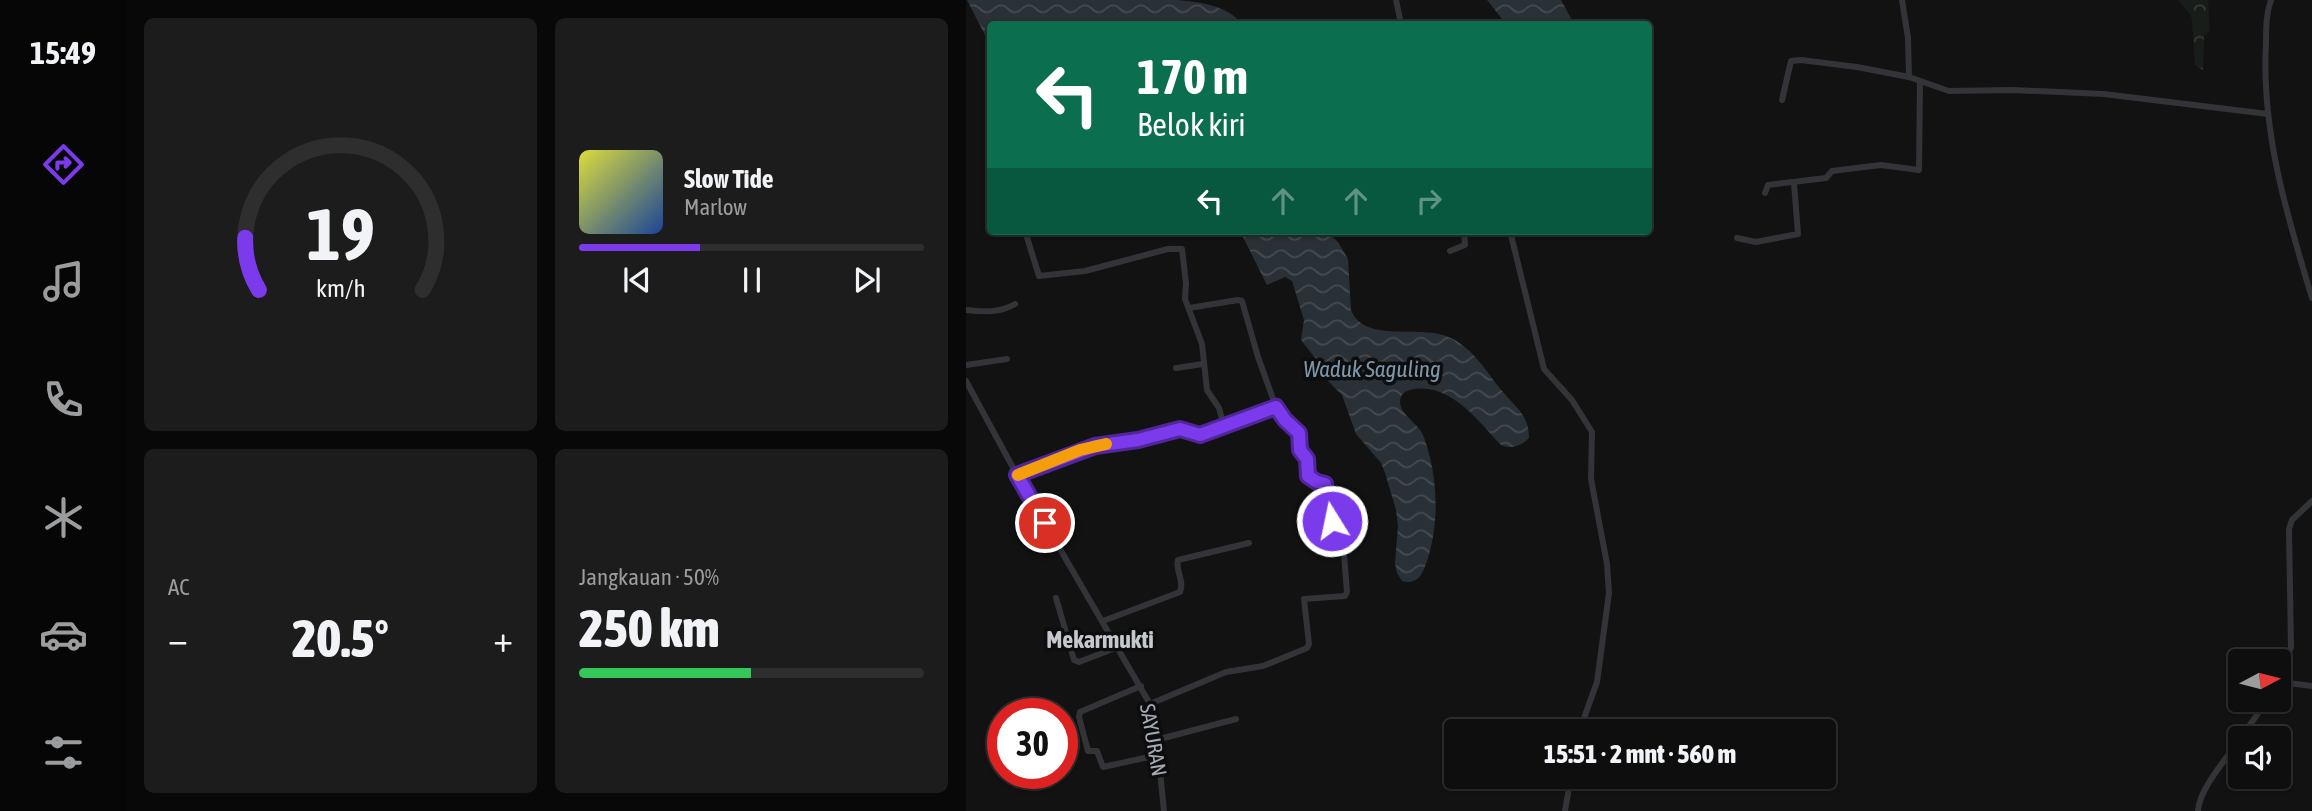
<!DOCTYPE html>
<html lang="id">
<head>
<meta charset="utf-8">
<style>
	:root { --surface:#0e0e0e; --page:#1c1c1c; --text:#f1f3f6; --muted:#9b9c9e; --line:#2e2e2e; --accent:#7c3aed }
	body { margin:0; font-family:"Asap Condensed",sans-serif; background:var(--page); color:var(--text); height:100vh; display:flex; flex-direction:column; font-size:26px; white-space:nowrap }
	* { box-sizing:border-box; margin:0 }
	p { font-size:23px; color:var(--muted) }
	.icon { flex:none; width:38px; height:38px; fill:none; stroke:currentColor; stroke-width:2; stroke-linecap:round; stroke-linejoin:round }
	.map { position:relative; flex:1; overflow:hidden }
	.side { display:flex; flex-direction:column; gap:18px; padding:18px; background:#080808; width:840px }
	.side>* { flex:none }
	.guide { position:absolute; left:21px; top:21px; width:665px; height:214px; border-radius:7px; box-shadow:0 2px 5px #0004,0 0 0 2px var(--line); background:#0b6e4f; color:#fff; overflow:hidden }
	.needle { width:46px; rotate:83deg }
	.fabs { position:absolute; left:1262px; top:649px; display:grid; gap:14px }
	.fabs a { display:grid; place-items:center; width:63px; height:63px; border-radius:7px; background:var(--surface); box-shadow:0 2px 5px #0004,0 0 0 2px var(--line); font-size:35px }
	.speed { position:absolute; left:21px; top:698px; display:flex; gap:14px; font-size:35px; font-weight:700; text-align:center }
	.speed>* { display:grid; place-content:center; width:91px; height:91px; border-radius:50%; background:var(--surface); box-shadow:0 2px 5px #0004,0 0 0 2px var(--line); line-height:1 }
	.speed .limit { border:10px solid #d22; background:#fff; color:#111 }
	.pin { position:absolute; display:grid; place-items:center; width:60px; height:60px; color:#fff; margin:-30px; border:4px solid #fff; border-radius:50%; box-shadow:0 2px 7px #0007 }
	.me { position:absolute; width:77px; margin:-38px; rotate:350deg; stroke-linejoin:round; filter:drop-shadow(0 0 5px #0008) }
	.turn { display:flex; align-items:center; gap:24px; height:147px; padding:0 35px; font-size:32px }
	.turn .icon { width:91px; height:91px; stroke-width:2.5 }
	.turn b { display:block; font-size:49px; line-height:60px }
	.lanes { display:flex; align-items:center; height:66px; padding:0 35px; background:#0003; justify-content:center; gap:35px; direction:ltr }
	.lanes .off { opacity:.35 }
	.big { font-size:52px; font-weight:800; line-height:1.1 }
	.side .tile { flex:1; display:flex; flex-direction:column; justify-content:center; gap:10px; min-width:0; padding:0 24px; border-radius:10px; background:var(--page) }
	.side .dial { align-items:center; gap:0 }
	.dial svg { height:182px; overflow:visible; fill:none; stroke:var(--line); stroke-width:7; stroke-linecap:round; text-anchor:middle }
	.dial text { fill:var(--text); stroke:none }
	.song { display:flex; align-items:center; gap:21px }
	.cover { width:84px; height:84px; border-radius:10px; background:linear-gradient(135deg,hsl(60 70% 55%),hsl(220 70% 35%)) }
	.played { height:7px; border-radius:4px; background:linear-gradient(90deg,var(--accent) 35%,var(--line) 35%) }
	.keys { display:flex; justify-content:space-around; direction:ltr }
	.heat { display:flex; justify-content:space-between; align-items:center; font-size:38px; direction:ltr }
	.charge { height:10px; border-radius:5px; background:linear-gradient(90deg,#34c759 50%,var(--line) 0) }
	.side .tiles { flex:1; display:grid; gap:18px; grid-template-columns:repeat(2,1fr) }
	.trip { position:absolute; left:478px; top:719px; width:392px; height:70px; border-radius:7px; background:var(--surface); box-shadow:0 2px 5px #0004,0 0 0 2px var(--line); font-weight:800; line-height:70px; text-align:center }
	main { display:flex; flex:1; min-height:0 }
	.menu { display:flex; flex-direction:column; width:126px; justify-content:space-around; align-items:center; background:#060606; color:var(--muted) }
	.menu .icon { width:49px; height:49px }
	.menu .on { color:var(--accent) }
	.menu b { font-size:32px; color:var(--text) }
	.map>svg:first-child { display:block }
</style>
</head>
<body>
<main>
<nav class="menu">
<b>15:49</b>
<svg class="icon on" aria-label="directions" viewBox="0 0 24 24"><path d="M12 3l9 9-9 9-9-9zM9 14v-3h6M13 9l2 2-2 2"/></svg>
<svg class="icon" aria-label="music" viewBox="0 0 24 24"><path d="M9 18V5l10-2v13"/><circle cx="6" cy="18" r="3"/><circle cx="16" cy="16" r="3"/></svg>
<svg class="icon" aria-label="phone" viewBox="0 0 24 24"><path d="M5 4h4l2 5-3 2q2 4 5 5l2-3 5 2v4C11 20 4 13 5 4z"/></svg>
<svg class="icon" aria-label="climate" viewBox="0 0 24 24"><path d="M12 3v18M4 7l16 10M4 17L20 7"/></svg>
<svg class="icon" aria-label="car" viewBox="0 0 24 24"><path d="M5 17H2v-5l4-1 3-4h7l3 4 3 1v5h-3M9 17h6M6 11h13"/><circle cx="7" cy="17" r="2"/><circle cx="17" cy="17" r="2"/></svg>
<svg class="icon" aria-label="filters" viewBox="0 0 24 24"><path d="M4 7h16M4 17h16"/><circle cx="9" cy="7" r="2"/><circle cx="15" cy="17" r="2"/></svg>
</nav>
<section class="side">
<div class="tiles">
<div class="tile dial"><svg viewBox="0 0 100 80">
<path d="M14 69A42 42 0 1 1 86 69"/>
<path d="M14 69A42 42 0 0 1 8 46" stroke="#7c3aed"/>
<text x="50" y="56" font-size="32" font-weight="700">19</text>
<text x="50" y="72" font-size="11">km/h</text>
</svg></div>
<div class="tile">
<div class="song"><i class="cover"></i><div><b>Slow Tide</b><p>Marlow</p></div></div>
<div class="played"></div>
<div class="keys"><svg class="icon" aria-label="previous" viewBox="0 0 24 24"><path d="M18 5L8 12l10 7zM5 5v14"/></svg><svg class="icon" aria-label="pause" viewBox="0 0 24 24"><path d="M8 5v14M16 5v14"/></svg><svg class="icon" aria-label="next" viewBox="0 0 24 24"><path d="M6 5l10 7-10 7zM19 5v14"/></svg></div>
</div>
<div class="tile"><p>AC</p>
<div class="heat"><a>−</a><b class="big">20.5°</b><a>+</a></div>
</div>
<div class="tile"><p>Jangkauan · 50%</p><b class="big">250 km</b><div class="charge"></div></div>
</div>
</section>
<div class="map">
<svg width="1346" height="811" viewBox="0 0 1346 811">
	<defs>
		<pattern id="forest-crowns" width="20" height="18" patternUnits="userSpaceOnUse" patternTransform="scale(1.75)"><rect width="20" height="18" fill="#181d19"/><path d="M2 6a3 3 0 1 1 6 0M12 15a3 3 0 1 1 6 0" fill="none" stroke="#373b38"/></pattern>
		<pattern id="water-waves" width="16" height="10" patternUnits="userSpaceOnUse" patternTransform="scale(1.75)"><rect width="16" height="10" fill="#293036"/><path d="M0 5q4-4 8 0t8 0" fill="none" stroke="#454b51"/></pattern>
	</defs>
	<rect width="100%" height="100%" fill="#121213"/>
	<!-- forest -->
	<polygon fill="url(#forest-crowns)" points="1212,0 1242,0 1244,31 1238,36 1237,70 1229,65 1226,19 1224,14"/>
	<!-- water -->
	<g fill="url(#water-waves)">
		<path d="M1,0H212C236,3 259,4 276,24H24V45Z"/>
		<polygon points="521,0 595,0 608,24 540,24"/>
		<path d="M274,231H361L372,242L382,259L385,310C399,345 456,323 485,338C509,350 520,372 537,392C550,408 563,415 563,438C556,445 545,450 535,445C513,422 483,380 444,390C438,392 435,394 434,401C433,414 452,423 457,435C472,474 474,522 461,561C456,575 452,585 436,581L431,573L429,563L432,526L430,510L419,473L415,463L390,434L376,395L361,380L350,359L335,340L338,320L326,281L319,277L301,285Z"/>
	</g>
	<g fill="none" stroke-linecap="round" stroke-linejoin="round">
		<!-- minor -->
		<g stroke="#333438" stroke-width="6">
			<polyline points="430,0 435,24"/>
			<polyline points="936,0 942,38 943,77 983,91 1047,90 1138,94 1302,114"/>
			<path d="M1305,0C1300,14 1300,29 1300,43C1295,130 1321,216 1346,298"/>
			<polyline points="816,100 825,61 835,60 891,67 943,77"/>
			<polyline points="799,193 802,185 860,178 866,171 915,165 953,170 954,81"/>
			<polyline points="59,231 73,276 119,271 202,249 216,249 220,283 219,299 236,344 241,390 253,408 258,426"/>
			<polyline points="544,231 578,369 606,400 626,432 625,479 641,564 643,593 631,682 613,732"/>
			<polyline points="771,238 790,242 832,234 828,183"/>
			<polyline points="484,251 499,245 498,231"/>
			<path d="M0,310C17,312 34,313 49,304"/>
			<polyline points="0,365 41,359"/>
			<polyline points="210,368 237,364"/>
			<polyline points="0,381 51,475 184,704 192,751 198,811"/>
			<polyline points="51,475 129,446 171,440 213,428 234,435 310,407 292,357 276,301 272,300 223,308"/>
			<polyline points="90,598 108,660 113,662 152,647"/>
			<path d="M137,621L214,592C219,581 209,571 212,560L283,543"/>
			<polyline points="1313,682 1346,686"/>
			<polyline points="1312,683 1325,647 1323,529 1326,520 1346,501"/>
			<polyline points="175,686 114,712 113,717 122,751 131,751 137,767 192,755"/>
			<polyline points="184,704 260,672 297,666 341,648 343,644 338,599 379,596 381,592 376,529 365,519 360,486 358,483 351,482 342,476 341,461 334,449 333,433 319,420 310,407"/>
			<polyline points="1275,738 1301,700"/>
			<polyline points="190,740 270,719"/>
			<polyline points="599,811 605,777"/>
			<path d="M1232,811C1233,789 1261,758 1274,739"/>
		</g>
	</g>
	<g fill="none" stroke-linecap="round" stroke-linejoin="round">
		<defs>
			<polyline id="route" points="79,523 51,475 129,446 172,440 214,429 234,435 310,407 319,420 333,433 334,450 341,459 342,476 351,482 359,484 366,521"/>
		</defs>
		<!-- route casing -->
		<use href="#route" stroke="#51269a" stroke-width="18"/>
		<!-- route -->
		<use href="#route" stroke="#7c3aed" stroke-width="12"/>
		<!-- slow -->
		<polyline stroke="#f59e0b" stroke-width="12" points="52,475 114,450 140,444"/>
	</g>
	<g text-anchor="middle" stroke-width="7" stroke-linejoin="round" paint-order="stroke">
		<!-- street labels -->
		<g font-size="21" fill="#a4a9b3" stroke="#0d0d0e">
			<text transform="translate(187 740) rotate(80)" y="7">SAYURAN</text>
		</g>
		<!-- water labels -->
		<g font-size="23" font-style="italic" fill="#7d97ac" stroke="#0d0d0e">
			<text x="406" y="377">Waduk Saguling</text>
		</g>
		<!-- quarter labels -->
		<g font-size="24" font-weight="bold" fill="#c5c8cf" stroke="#0d0d0e">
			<text x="134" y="648">Mekarmukti</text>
		</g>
	</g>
</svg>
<div class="fabs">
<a><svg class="needle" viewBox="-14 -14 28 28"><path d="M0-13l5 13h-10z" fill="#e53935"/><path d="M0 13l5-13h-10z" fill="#9b9c9e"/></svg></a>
<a><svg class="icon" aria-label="sound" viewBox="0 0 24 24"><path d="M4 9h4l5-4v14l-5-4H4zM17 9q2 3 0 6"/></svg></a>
</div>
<div class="speed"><div class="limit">30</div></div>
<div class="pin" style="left:79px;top:523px;background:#d93025"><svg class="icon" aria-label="arrive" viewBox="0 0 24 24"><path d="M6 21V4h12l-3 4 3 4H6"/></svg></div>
<svg class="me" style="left:366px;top:521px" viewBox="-20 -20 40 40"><circle r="17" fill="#7c3aed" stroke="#fff" stroke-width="3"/><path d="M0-11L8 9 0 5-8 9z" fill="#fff"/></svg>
<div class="trip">15:51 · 2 mnt · 560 m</div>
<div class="guide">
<div class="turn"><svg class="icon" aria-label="left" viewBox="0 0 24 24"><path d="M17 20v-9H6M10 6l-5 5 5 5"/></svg><div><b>170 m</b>Belok kiri</div></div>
<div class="lanes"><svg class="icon" aria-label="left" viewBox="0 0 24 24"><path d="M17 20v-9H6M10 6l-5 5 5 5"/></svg><svg class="icon off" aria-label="ahead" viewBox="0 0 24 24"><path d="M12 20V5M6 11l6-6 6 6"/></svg><svg class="icon off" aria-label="ahead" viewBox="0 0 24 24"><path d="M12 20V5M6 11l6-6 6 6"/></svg><svg class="icon off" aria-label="right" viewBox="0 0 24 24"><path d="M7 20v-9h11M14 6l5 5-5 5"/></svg></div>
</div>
</div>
</main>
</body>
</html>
